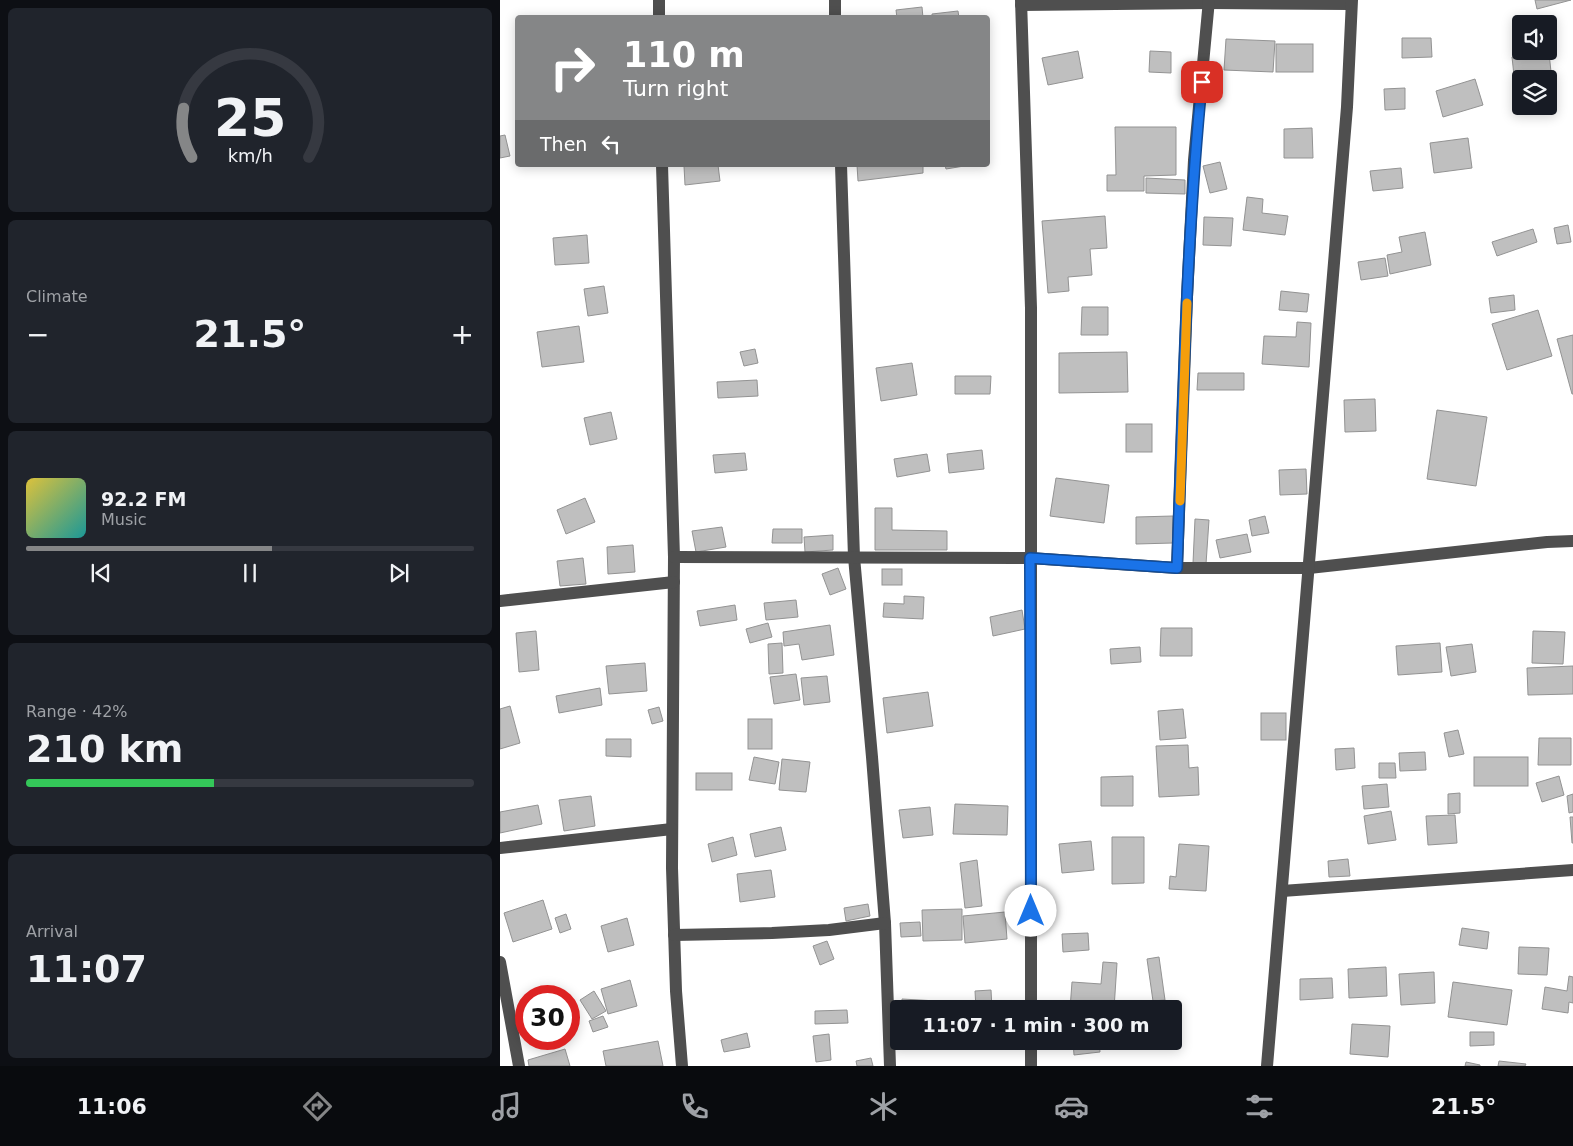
<!DOCTYPE html>
<html lang="en">
<head>
<meta charset="utf-8">
<style>
	:root { --surface:#171b24; --page:#20242c; --text:#f1f3f6; --muted:#9ea1a6; --line:#363941; --accent:#858687 }
	body { margin:0; font-family:"DejaVu Sans",sans-serif; background:var(--page); color:var(--text); height:100vh; display:flex; flex-direction:column; font-size:19px; white-space:nowrap }
	* { box-sizing:border-box; margin:0 }
	p { font-size:16px; color:var(--muted) }
	.icon { flex:none; width:28px; height:28px; fill:none; stroke:currentColor; stroke-width:2; stroke-linecap:round; stroke-linejoin:round }
	.map { position:relative; flex:1; overflow:hidden }
	.side { display:flex; flex-direction:column; gap:8px; padding:8px; background:#0d0f14; width:500px }
	.side>* { flex:none }
	.guide { position:absolute; left:15px; top:15px; width:475px; height:152px; border-radius:5px; box-shadow:0 2px 12px #0003; background:#858687; color:#fff; overflow:hidden }
	.tools { position:absolute; left:1012px; top:15px; display:grid; gap:10px }
	.tools a { display:grid; place-items:center; width:45px; height:45px; border-radius:5px; background:var(--surface); box-shadow:0 2px 12px #0003; font-size:25px }
	.speed { position:absolute; left:15px; top:985px; display:flex; gap:10px; font-size:25px; font-weight:700; text-align:center }
	.speed>* { display:grid; place-content:center; width:65px; height:65px; border-radius:50%; background:var(--surface); box-shadow:0 2px 12px #0003; line-height:1 }
	.speed .limit { border:8px solid #d22; background:#fff; color:#111 }
	.pin { position:absolute; display:grid; place-items:center; width:42px; height:42px; color:#fff; margin:-21px; border-radius:10px; box-shadow:0 2px 8px #0006 }
	.me { position:absolute; width:55px; margin:-28px; rotate:0deg; stroke-linejoin:round; filter:drop-shadow(0 0 4px #0008) }
	.turn { display:flex; align-items:center; gap:18px; height:105px; padding:0 25px; font-size:22px }
	.turn .icon { width:65px; height:65px; stroke-width:2.5 }
	.turn b { display:block; font-size:35px; line-height:42px }
	.then { display:flex; align-items:center; height:48px; padding:0 25px; background:#0003; gap:10px; font-size:19px }
	.big { font-size:38px; font-weight:800; line-height:1.1 }
	.side .card { flex:1; display:flex; flex-direction:column; justify-content:center; gap:8px; min-width:0; padding:0 18px; border-radius:8px; background:var(--page) }
	.side .dial { align-items:center; gap:0 }
	.dial svg { height:130px; overflow:visible; fill:none; stroke:var(--line); stroke-width:7; stroke-linecap:round; text-anchor:middle }
	.dial text { fill:var(--text); stroke:none }
	.song { display:flex; align-items:center; gap:15px }
	.cover { width:60px; height:60px; border-radius:8px; background:linear-gradient(135deg,hsl(50 70% 55%),hsl(180 70% 35%)) }
	.played { height:5px; border-radius:2px; background:linear-gradient(90deg,var(--accent) 55%,var(--line) 55%) }
	.keys { display:flex; justify-content:space-around; direction:ltr }
	.heat { display:flex; justify-content:space-between; align-items:center; font-size:28px; direction:ltr }
	.charge { height:8px; border-radius:4px; background:linear-gradient(90deg,#34c759 42%,var(--line) 0) }
	.trip { position:absolute; left:390px; top:1000px; width:292px; height:50px; border-radius:5px; background:var(--surface); box-shadow:0 2px 12px #0003; font-weight:800; line-height:50px; text-align:center }
	.menu { display:flex; height:80px; justify-content:space-around; align-items:center; background:#090b0e; color:var(--muted) }
	.menu .icon { width:35px; height:35px }
	.menu .active { color:var(--accent) }
	.menu b { font-size:22px; color:var(--text) }
	main { display:flex; flex:1; min-height:0 }
	.map>svg:first-child { display:block }
</style>
</head>
<body>
<main>
<section class="side">
<div class="card dial"><svg viewBox="0 0 100 80">
<path d="M14 69A42 42 0 1 1 86 69"/>
<path d="M14 69A42 42 0 0 1 9 39" stroke="#858687"/>
<text x="50" y="56" font-size="32" font-weight="700">25</text>
<text x="50" y="72" font-size="11">km/h</text>
</svg></div>
<div class="card"><p>Climate</p>
<div class="heat"><a>−</a><b class="big">21.5°</b><a>+</a></div>
</div>
<div class="card">
<div class="song"><i class="cover"></i><div><b>92.2 FM</b><p>Music</p></div></div>
<div class="played"></div>
<div class="keys"><svg class="icon" aria-label="previous" viewBox="0 0 24 24"><path d="M18 5L8 12l10 7zM5 5v14"/></svg><svg class="icon" aria-label="pause" viewBox="0 0 24 24"><path d="M8 5v14M16 5v14"/></svg><svg class="icon" aria-label="next" viewBox="0 0 24 24"><path d="M6 5l10 7-10 7zM19 5v14"/></svg></div>
</div>
<div class="card"><p>Range · 42%</p><b class="big">210 km</b><div class="charge"></div></div>
<div class="card"><p>Arrival</p><b class="big">11:07</b></div>
</section>
<div class="map">
<svg width="1073" height="1066" viewBox="0 0 1073 1066">
	<rect width="100%" height="100%" fill="#fff"/>
	<!-- building -->
	<g fill="#bfbfbf" stroke="#939393">
		<polygon points="1035,0 1071,0 1037,9"/>
		<polygon points="422,7 423,18 397,18 396,10"/>
		<polygon points="458,11 459,18 432,18 432,14"/>
		<polygon points="902,38 931,38 932,57 902,58"/>
		<polygon points="726,39 775,41 773,72 724,70"/>
		<rect x="776" y="44" width="37" height="28"/>
		<polygon points="578,51 583,78 548,85 542,58"/>
		<polygon points="650,51 671,52 671,73 649,72"/>
		<polygon points="1049,53 1052,81 1049,81 1049,79 1021,79 1021,84 1015,85 1012,57"/>
		<polygon points="975,79 983,105 943,117 936,91"/>
		<polygon points="905,88 905,109 885,110 884,89"/>
		<polygon points="615,127 676,127 676,175 644,176 644,191 607,191 607,175 616,175"/>
		<polygon points="812,128 813,158 784,158 784,129"/>
		<polygon points="5,135 10,156 0,158 0,136"/>
		<polygon points="968,138 972,168 934,173 930,143"/>
		<polygon points="720,162 727,189 710,193 703,166"/>
		<polygon points="197,165 218,165 220,181 185,185 184,166"/>
		<polygon points="357,165 423,165 423,173 358,181"/>
		<polygon points="445,165 470,165 446,169"/>
		<polygon points="901,168 903,188 873,191 870,171"/>
		<polygon points="646,178 685,180 685,194 646,193"/>
		<polygon points="747,197 763,199 762,213 788,216 785,235 743,230"/>
		<polygon points="605,216 607,248 590,249 592,275 568,277 569,291 548,293 542,221"/>
		<polygon points="704,217 733,218 731,246 703,245"/>
		<polygon points="1068,225 1071,242 1057,244 1054,228"/>
		<polygon points="1033,229 1037,242 997,256 992,242"/>
		<polygon points="925,232 931,265 890,274 887,255 902,252 899,237"/>
		<polygon points="87,235 89,263 55,265 53,238"/>
		<polygon points="885,258 888,276 861,280 858,262"/>
		<polygon points="104,286 108,313 88,316 84,289"/>
		<polygon points="781,291 809,294 807,312 779,310"/>
		<polygon points="1014,295 1015,310 991,313 989,298"/>
		<polygon points="582,307 608,307 608,335 581,335"/>
		<polygon points="1038,310 1052,356 1007,370 992,324"/>
		<polygon points="797,322 811,323 809,367 762,364 764,336 796,337"/>
		<polygon points="79,326 84,362 42,367 37,332"/>
		<polygon points="1073,335 1073,394 1072,394 1057,339"/>
		<polygon points="255,349 258,363 244,366 240,352"/>
		<polygon points="627,352 628,392 559,393 559,353"/>
		<polygon points="412,363 417,395 381,401 376,368"/>
		<polygon points="698,373 744,373 744,390 697,390"/>
		<polygon points="455,376 491,376 490,394 455,394"/>
		<polygon points="257,380 258,396 218,398 217,382"/>
		<polygon points="875,399 876,431 845,432 844,400"/>
		<polygon points="937,410 987,417 976,486 927,479"/>
		<polygon points="111,412 117,439 90,445 84,418"/>
		<rect x="626" y="424" width="26" height="28"/>
		<polygon points="482,450 484,469 449,473 447,454"/>
		<polygon points="245,453 247,470 215,473 213,455"/>
		<polygon points="427,454 430,471 397,477 394,459"/>
		<polygon points="806,469 807,494 780,495 779,470"/>
		<polygon points="556,478 609,485 604,523 550,516"/>
		<polygon points="85,498 95,522 66,534 57,510"/>
		<polygon points="375,508 392,508 392,530 447,531 447,550 375,550"/>
		<polygon points="673,516 673,543 636,544 636,517"/>
		<polygon points="765,516 769,533 752,536 749,520"/>
		<polygon points="695,519 709,520 706,564 693,563"/>
		<polygon points="222,527 226,547 196,552 192,531"/>
		<polygon points="273,529 302,529 302,543 272,543"/>
		<polygon points="747,534 751,552 720,558 716,540"/>
		<polygon points="333,535 333,550 305,552 304,537"/>
		<polygon points="133,545 135,572 108,574 107,547"/>
		<polygon points="83,558 86,584 60,586 57,561"/>
		<polygon points="338,568 346,589 330,595 322,574"/>
		<rect x="382" y="569" width="20" height="16"/>
		<polygon points="404,596 424,597 423,619 383,617 384,603 404,604"/>
		<polygon points="296,600 298,617 266,620 264,603"/>
		<polygon points="235,605 237,620 200,626 197,611"/>
		<polygon points="522,610 525,629 493,636 490,617"/>
		<polygon points="268,623 272,637 250,643 246,629"/>
		<polygon points="330,625 334,655 302,660 299,644 284,646 283,632"/>
		<polygon points="661,628 692,628 692,656 660,656"/>
		<polygon points="36,631 39,670 19,672 16,633"/>
		<polygon points="1033,631 1065,632 1063,664 1032,663"/>
		<polygon points="282,643 283,673 269,674 268,644"/>
		<polygon points="940,643 942,672 898,675 896,646"/>
		<polygon points="972,644 976,672 951,676 946,647"/>
		<polygon points="640,647 641,662 611,664 610,649"/>
		<polygon points="145,663 147,691 109,694 106,666"/>
		<polygon points="1073,666 1073,694 1028,695 1027,668"/>
		<polygon points="296,674 300,700 274,704 270,677"/>
		<polygon points="327,676 330,702 304,705 301,678"/>
		<polygon points="100,688 102,705 59,713 56,696"/>
		<polygon points="428,692 433,726 387,733 383,698"/>
		<polygon points="10,706 20,743 0,749 0,709"/>
		<polygon points="159,707 163,721 152,724 148,710"/>
		<polygon points="683,709 686,738 660,740 658,711"/>
		<rect x="761" y="713" width="25" height="27"/>
		<rect x="248" y="719" width="24" height="30"/>
		<polygon points="958,730 964,754 949,757 944,733"/>
		<polygon points="1039,738 1071,738 1071,765 1038,765"/>
		<polygon points="106,739 131,739 131,757 106,756"/>
		<polygon points="688,745 689,768 698,767 699,795 659,797 656,746"/>
		<polygon points="854,748 855,768 836,770 835,749"/>
		<polygon points="925,752 926,770 900,771 899,753"/>
		<polygon points="254,757 279,762 275,784 249,780"/>
		<rect x="974" y="757" width="54" height="29"/>
		<polygon points="282,759 310,762 306,792 279,790"/>
		<polygon points="879,763 895,763 896,778 879,778"/>
		<rect x="196" y="773" width="36" height="17"/>
		<polygon points="633,776 633,806 601,806 601,777"/>
		<polygon points="1059,776 1064,795 1042,802 1036,783"/>
		<polygon points="887,784 889,807 864,809 862,786"/>
		<polygon points="960,793 960,813 948,814 948,794"/>
		<polygon points="1073,794 1073,812 1069,813 1067,796"/>
		<polygon points="91,796 95,826 64,831 59,800"/>
		<polygon points="455,804 508,806 507,835 453,834"/>
		<polygon points="38,805 42,824 0,833 0,812"/>
		<polygon points="430,807 433,835 403,838 399,810"/>
		<polygon points="891,811 896,840 868,844 864,816"/>
		<polygon points="955,815 957,843 928,845 926,816"/>
		<polygon points="1070,817 1073,817 1073,843 1072,843"/>
		<polygon points="281,827 286,850 255,857 250,834"/>
		<polygon points="233,837 237,855 212,862 208,844"/>
		<polygon points="612,837 644,837 644,883 612,884"/>
		<polygon points="591,841 594,870 562,873 559,844"/>
		<polygon points="679,844 709,846 706,891 669,889 670,876 676,877"/>
		<polygon points="848,859 850,876 829,877 828,861"/>
		<polygon points="477,860 482,906 465,908 460,863"/>
		<polygon points="271,870 275,897 240,902 237,874"/>
		<polygon points="43,900 52,929 13,942 4,913"/>
		<polygon points="368,904 370,916 346,921 344,908"/>
		<polygon points="462,909 462,940 423,941 422,910"/>
		<polygon points="505,912 507,939 465,943 463,916"/>
		<polygon points="66,914 71,929 60,933 55,918"/>
		<polygon points="127,918 134,945 108,952 101,926"/>
		<polygon points="420,922 421,936 401,937 400,923"/>
		<polygon points="962,928 989,932 987,949 959,945"/>
		<polygon points="588,933 589,950 563,952 562,934"/>
		<polygon points="327,941 334,959 320,965 313,946"/>
		<polygon points="1019,947 1049,948 1047,975 1018,974"/>
		<polygon points="659,957 665,1000 653,1001 647,959"/>
		<polygon points="603,962 617,963 614,1009 570,1009 572,982 601,984"/>
		<polygon points="886,967 887,996 849,998 848,969"/>
		<polygon points="934,972 935,1003 901,1005 899,974"/>
		<polygon points="1069,976 1073,977 1073,1003 1069,1002 1068,1013 1042,1009 1045,987 1067,991"/>
		<polygon points="832,978 833,998 800,1000 800,979"/>
		<polygon points="130,980 137,1006 108,1014 101,989"/>
		<polygon points="953,982 1012,990 1007,1025 948,1017"/>
		<polygon points="491,990 492,1009 476,1009 475,991"/>
		<polygon points="94,991 106,1011 92,1019 80,1000"/>
		<polygon points="402,999 437,1001 436,1009 402,1009"/>
		<polygon points="347,1010 348,1023 315,1024 315,1011"/>
		<polygon points="103,1016 108,1027 93,1032 89,1021"/>
		<polygon points="852,1024 890,1026 888,1057 850,1054"/>
		<polygon points="970,1032 994,1032 994,1045 970,1046"/>
		<polygon points="247,1033 250,1047 224,1052 221,1040"/>
		<polygon points="329,1034 331,1060 316,1062 313,1036"/>
		<polygon points="158,1041 163,1066 106,1066 103,1051"/>
		<polygon points="573,1041 599,1041 600,1052 574,1055"/>
		<polygon points="65,1049 70,1066 29,1066 28,1060"/>
		<polygon points="371,1058 373,1066 357,1066 356,1061"/>
		<polygon points="999,1061 1026,1064 1025,1066 998,1066"/>
		<polygon points="966,1062 980,1065 980,1066 965,1066"/>
	</g>
	<g fill="none" stroke-linecap="round" stroke-linejoin="round">
		<!-- minor -->
		<g stroke="#4f4f4f" stroke-width="12">
			<polyline points="159,0 159,18"/>
			<polyline points="335,0 335,18"/>
			<polyline points="521,0 531,308 531,1009"/>
			<polyline points="521,5 709,3 851,4"/>
			<polyline points="162,165 174,557 172,868 176,991 182,1066"/>
			<polyline points="341,165 354,557 372,757 385,923 390,1066"/>
			<polyline points="174,557 530,558 677,568 809,568 1047,542 1073,541"/>
			<polyline points="677,568 687,297 694,160 709,0"/>
			<polyline points="0,601 174,582"/>
			<polyline points="0,848 172,829"/>
			<polyline points="782,891 1073,870"/>
			<polyline points="174,935 272,933 329,930 385,923"/>
			<polyline points="0,962 19,1066"/>
			<polyline points="531,1041 531,1066"/>
			<polyline points="767,1066 847,107 852,0"/>
		</g>
	</g>
	<g fill="none" stroke-linecap="round" stroke-linejoin="round">
		<defs>
			<path id="route" d="M531,911L530,558L677,568C683,406 686,243 702,82"/>
		</defs>
		<!-- route casing -->
		<use href="#route" stroke="#114b97" stroke-width="12"/>
		<!-- route -->
		<use href="#route" stroke="#1a73e8" stroke-width="9"/>
		<!-- slow -->
		<polyline stroke="#f59e0b" stroke-width="9" points="680,501 687,303"/>
	</g>
</svg>
<div class="tools">
<a><svg class="icon" aria-label="sound" viewBox="0 0 24 24"><path d="M4 9h4l5-4v14l-5-4H4zM17 9q2 3 0 6"/></svg></a>
<a><svg class="icon" aria-label="layers" viewBox="0 0 24 24"><path d="M12 4l9 5-9 5-9-5zM3 14l9 5 9-5"/></svg></a>
</div>
<div class="speed"><div class="limit">30</div></div>
<div class="pin" style="left:702px;top:82px;background:#d93025"><svg class="icon" aria-label="arrive" viewBox="0 0 24 24"><path d="M6 21V4h12l-3 4 3 4H6"/></svg></div>
<svg class="me" style="left:531px;top:911px" viewBox="-20 -20 40 40"><circle r="19" fill="#fff"/><path d="M0-13L10 11 0 6-10 11z" fill="#1a73e8"/></svg>
<div class="trip">11:07 · 1 min · 300 m</div>
<div class="guide">
<div class="turn"><svg class="icon" aria-label="right" viewBox="0 0 24 24"><path d="M7 20v-9h11M14 6l5 5-5 5"/></svg><div><b>110 m</b>Turn right</div></div>
<div class="then">Then<svg class="icon" aria-label="left" viewBox="0 0 24 24"><path d="M17 20v-9H6M10 6l-5 5 5 5"/></svg></div>
</div>
</div>
</main>
<nav class="menu">
<b>11:06</b>
<svg class="icon active" aria-label="directions" viewBox="0 0 24 24"><path d="M12 3l9 9-9 9-9-9zM9 14v-3h6M13 9l2 2-2 2"/></svg>
<svg class="icon" aria-label="music" viewBox="0 0 24 24"><path d="M9 18V5l10-2v13"/><circle cx="6" cy="18" r="3"/><circle cx="16" cy="16" r="3"/></svg>
<svg class="icon" aria-label="phone" viewBox="0 0 24 24"><path d="M5 4h4l2 5-3 2q2 4 5 5l2-3 5 2v4C11 20 4 13 5 4z"/></svg>
<svg class="icon" aria-label="climate" viewBox="0 0 24 24"><path d="M12 3v18M4 7l16 10M4 17L20 7"/></svg>
<svg class="icon" aria-label="car" viewBox="0 0 24 24"><path d="M5 17H2v-5l4-1 3-4h7l3 4 3 1v5h-3M9 17h6M6 11h13"/><circle cx="7" cy="17" r="2"/><circle cx="17" cy="17" r="2"/></svg>
<svg class="icon" aria-label="filters" viewBox="0 0 24 24"><path d="M4 7h16M4 17h16"/><circle cx="9" cy="7" r="2"/><circle cx="15" cy="17" r="2"/></svg>
<b>21.5°</b>
</nav>
</body>
</html>
